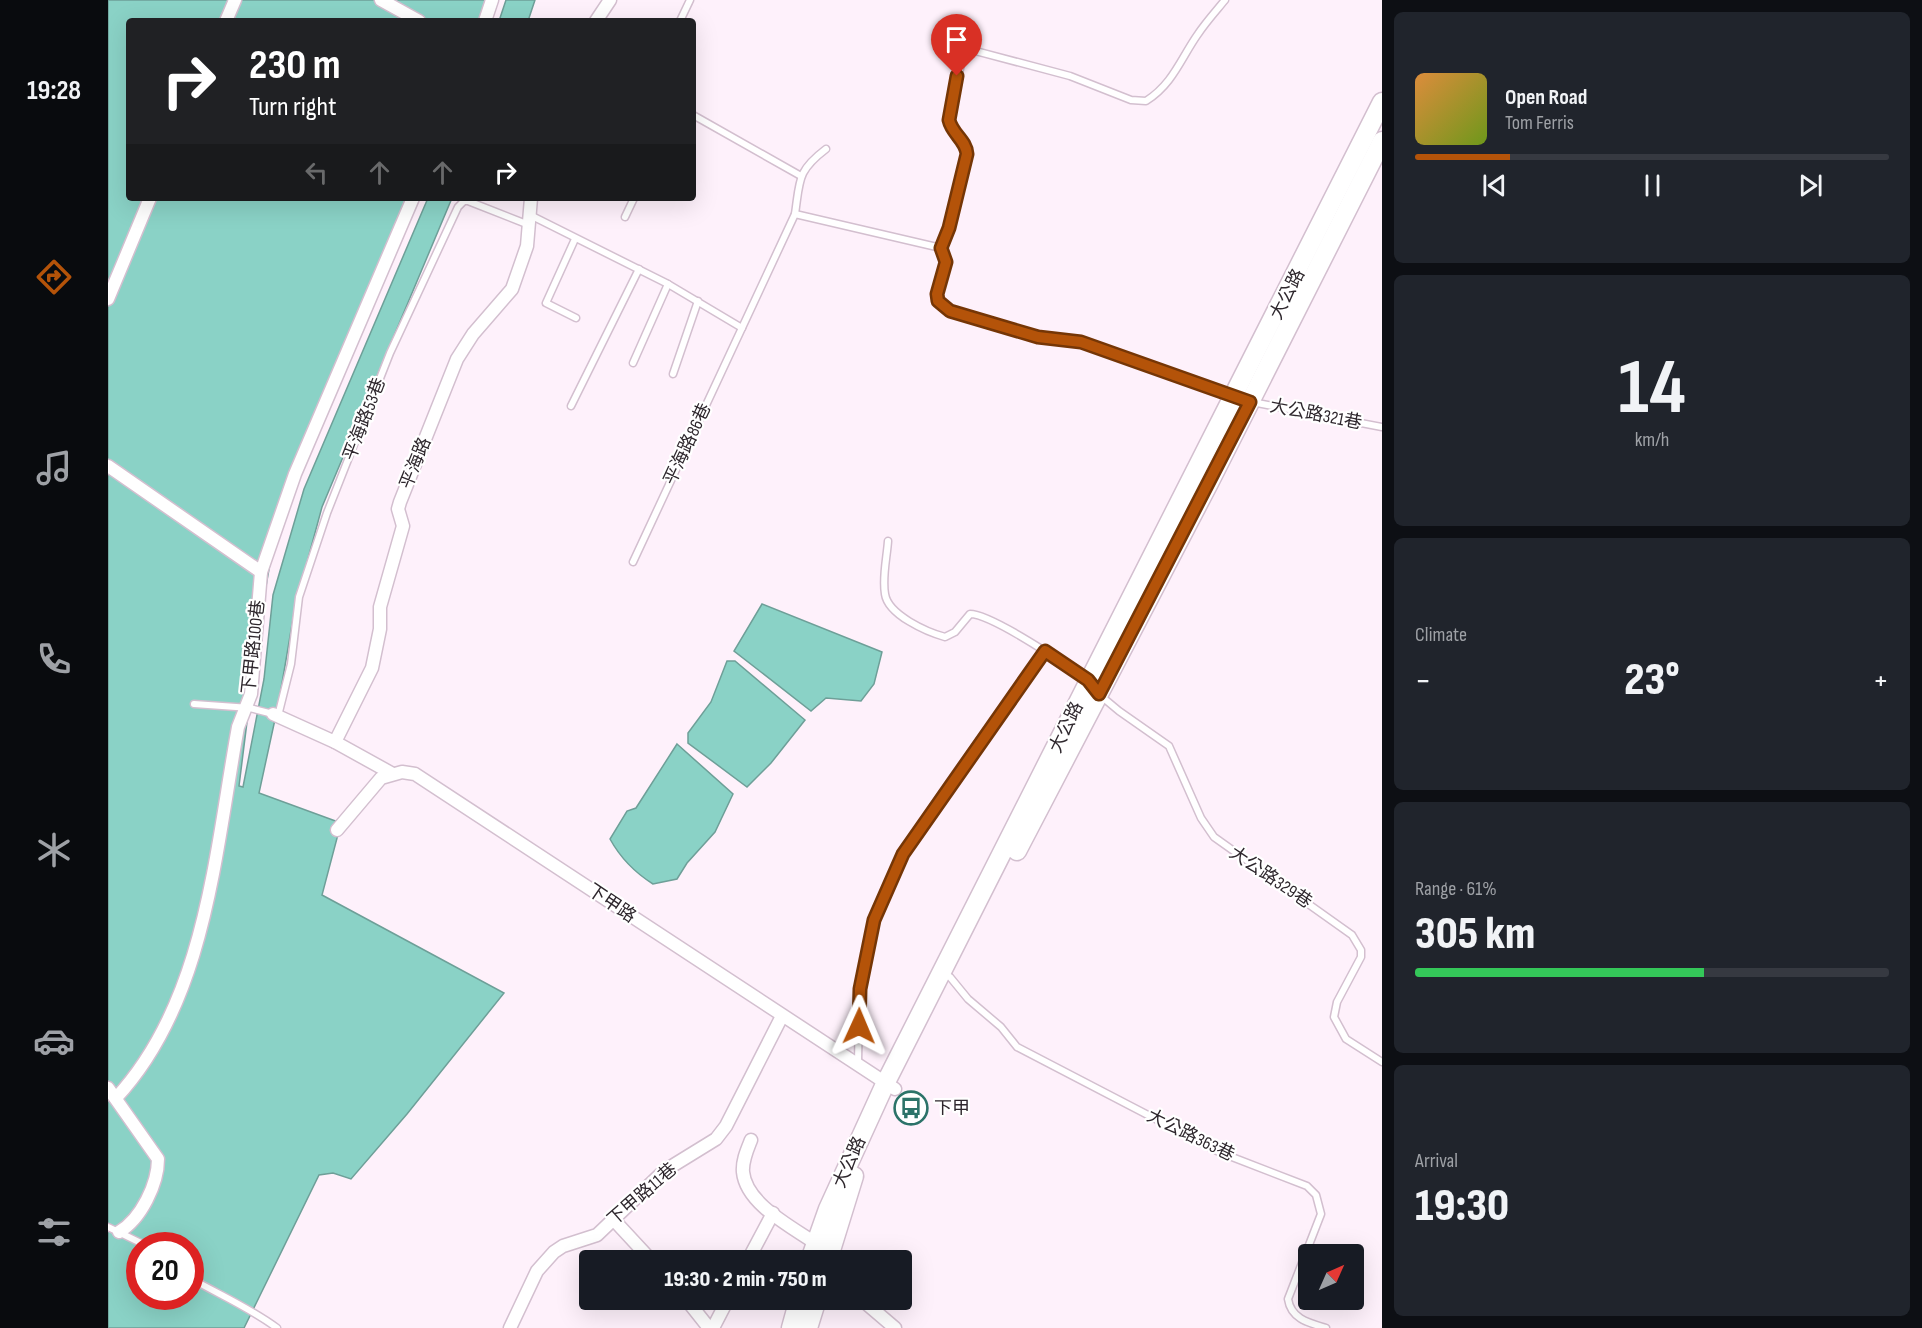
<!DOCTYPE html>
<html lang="en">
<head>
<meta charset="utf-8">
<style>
	:root { --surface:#171b24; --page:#20242c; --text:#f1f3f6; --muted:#9ea1a6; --line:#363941; --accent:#b45309 }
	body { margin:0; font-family:"Sofia Sans Condensed","Noto Sans TC",sans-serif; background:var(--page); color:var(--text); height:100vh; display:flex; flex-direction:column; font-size:22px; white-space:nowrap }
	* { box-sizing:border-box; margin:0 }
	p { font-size:20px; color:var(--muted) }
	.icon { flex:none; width:33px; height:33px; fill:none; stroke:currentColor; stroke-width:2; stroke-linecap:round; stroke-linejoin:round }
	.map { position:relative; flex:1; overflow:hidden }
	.side { display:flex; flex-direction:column; gap:12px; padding:12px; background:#0d0f14; width:540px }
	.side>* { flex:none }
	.guide { position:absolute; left:18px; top:18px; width:570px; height:183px; border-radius:6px; box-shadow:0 6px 24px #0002; background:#202124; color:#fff; overflow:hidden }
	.needle { width:39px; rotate:45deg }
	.buttons { position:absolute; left:1190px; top:1244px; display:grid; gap:12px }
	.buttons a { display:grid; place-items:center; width:66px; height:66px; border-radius:6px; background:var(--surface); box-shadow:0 6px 24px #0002; font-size:30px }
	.speed { position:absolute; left:18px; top:1232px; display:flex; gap:12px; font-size:30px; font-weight:700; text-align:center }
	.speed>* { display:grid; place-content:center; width:78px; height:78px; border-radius:50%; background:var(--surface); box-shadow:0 6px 24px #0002; line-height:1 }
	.speed .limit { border:9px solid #d22; background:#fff; color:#111 }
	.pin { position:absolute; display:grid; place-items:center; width:51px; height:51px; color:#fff; margin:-62px -26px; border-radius:50% 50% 50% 0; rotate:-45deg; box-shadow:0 0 6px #0007 }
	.pin .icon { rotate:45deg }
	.me { position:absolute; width:66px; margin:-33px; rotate:1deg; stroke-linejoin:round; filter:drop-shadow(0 0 4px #0008) }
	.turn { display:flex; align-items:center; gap:21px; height:126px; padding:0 24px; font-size:27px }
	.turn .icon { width:78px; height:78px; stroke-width:2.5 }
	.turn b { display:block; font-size:42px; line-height:51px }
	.lanes { display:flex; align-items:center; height:57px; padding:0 24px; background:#0003; justify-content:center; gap:30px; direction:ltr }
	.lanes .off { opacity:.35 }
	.big { font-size:45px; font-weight:800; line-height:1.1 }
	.side .widget { flex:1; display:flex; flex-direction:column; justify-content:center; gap:9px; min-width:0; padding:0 21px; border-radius:9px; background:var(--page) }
	.side .dial { align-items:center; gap:0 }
	.dial b { font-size:78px; line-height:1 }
	.song { display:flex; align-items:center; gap:18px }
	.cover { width:72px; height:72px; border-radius:9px; background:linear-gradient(135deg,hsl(30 70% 55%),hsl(80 70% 35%)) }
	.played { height:6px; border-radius:3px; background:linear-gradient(90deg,var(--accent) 20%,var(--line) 20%) }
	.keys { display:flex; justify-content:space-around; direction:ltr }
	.heat { display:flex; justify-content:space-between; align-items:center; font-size:33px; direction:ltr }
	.charge { height:9px; border-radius:4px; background:linear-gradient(90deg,#34c759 61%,var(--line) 0) }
	.trip { position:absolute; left:471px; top:1250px; width:333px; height:60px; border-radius:6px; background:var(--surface); box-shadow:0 6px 24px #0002; font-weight:800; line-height:60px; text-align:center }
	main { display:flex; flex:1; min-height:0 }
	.menu { display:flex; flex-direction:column; width:108px; justify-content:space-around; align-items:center; background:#090b0e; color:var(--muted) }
	.menu .icon { width:42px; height:42px }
	.menu .selected { color:var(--accent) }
	.menu b { font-size:27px; color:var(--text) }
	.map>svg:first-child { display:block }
</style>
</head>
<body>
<main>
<nav class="menu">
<b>19:28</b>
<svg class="icon selected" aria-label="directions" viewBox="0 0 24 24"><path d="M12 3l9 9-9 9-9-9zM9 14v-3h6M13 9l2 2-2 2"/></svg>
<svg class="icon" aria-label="music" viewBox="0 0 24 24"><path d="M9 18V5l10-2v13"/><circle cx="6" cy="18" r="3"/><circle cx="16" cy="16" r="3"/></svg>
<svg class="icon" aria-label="phone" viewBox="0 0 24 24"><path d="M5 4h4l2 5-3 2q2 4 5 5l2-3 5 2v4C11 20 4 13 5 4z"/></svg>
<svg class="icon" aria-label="climate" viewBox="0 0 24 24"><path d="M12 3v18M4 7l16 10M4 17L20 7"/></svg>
<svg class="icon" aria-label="car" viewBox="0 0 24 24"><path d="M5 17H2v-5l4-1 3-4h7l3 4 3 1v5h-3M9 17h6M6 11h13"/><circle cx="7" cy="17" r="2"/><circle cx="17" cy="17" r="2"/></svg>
<svg class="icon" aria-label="filters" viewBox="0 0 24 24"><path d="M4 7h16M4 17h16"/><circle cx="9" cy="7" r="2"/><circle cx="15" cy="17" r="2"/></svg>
</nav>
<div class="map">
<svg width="1274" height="1328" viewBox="0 0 1274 1328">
	<rect width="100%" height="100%" fill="#fef1fb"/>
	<!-- water -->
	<g fill="#8ad2c6" stroke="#6e9f98" stroke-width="1.5" fill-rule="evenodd">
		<path d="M0,0H385L377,21H21V198H303L174,495L151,626L131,786L135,787L156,679L165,595L196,489L320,198H344L214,507L187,607L171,701L151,793L233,823L214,895L396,993L299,1114L243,1179L225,1173L211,1175L136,1328H0ZM32,1245H82V1296H32Z"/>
		<polygon points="398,0 427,0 420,21 391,21"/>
		<polygon points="654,604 774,652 766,684 753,701 718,698 703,711 626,651"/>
		<polygon points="619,661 627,661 697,720 663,763 639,787 580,743 580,733 603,702"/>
		<path d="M569,744L625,794L607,832L579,863L569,879L545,884C526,872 513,859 502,839L519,811L528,808Z"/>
	</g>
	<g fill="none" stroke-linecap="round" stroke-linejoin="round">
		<defs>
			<g id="lane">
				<polyline points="572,21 582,0"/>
				<polyline points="585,115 693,176"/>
				<polyline points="687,214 833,248"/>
				<polyline points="422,215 560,284 634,328"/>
				<polyline points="517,217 526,198"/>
				<polyline points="467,239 438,303 468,318"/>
				<path d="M833,248L841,228L859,154C858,140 844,134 841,120L856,50L860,49L962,76L1023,100L1038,101C1065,84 1073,58 1090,34C1098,22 1108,11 1117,0"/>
				<path d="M833,248C843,269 820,290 836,308L930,337L973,342L1122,396"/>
				<polyline points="525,363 560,284"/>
				<polyline points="565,374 590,301"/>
				<polyline points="1144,402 1274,427"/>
				<polyline points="463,406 531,269"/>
				<path d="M780,541C779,557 774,577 777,594C780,615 819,632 837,637L847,632L862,614C884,614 957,664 979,679"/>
				<path d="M525,562L687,214C692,180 689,171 718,149"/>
				<polyline points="993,696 1011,711 1061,746 1093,818 1106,837 1244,935 1253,950 1253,957 1229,1002 1226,1017 1238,1039 1274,1062"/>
				<polyline points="86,704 142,708 165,714"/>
				<polyline points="170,716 183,664 191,597 219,513 282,353 350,207 356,201 360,201 421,225"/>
				<path d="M835,973L842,977L860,999L893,1027L909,1047L1111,1152L1199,1186L1208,1195L1213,1214L1180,1299C1183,1319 1201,1323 1218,1328"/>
				<path d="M750,1063C751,1015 750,965 766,919C801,824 878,734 937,651"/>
				<polyline points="0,1227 37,1245"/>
				<path d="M82,1278C112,1295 142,1308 169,1328"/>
			</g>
			<g id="street">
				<polyline points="273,0 311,21"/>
				<polyline points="118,21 127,0"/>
				<polyline points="377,21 384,0"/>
				<polyline points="488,21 502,0"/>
				<polyline points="0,299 42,198"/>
				<polyline points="0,466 153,572"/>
				<polyline points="165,714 227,742 283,773"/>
				<polyline points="227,742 264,668 272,629 272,607 295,526 290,509 292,502 349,359 365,334 404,289 419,246 423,198"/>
				<polyline points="229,830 273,778 294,772 307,774 787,1089"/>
				<path d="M0,1088L50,1159C50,1184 33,1219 11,1232"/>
				<path d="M8,1098C98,1001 107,852 130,727L143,694L153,572L187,474L305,198"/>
				<path d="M643,1140C639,1150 634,1161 635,1172C638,1204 684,1227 707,1243"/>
				<polyline points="505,1219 543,1260"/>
				<polyline points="640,1260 665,1213"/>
				<polyline points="578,1299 601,1328"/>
				<polyline points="753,1299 787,1328"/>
				<polyline points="402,1328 429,1271 446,1252 455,1246 489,1235 556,1171 608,1139 618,1126 674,1016"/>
				<polyline points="605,1328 620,1299"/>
			</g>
			<g id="primary">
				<polyline points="909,851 1101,483 1274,141"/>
				<polyline points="702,1260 720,1209 778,1082 1274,102"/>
				<polyline points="720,1260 746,1176"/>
				<polyline points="683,1328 691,1299"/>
				<polyline points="700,1328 709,1299"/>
			</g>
		</defs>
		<!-- lane casing -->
		<use href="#lane" stroke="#d3bfcf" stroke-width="9"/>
		<!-- street casing -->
		<use href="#street" stroke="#d3bfcf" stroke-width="15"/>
		<!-- primary casing -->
		<use href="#primary" stroke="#d3bfcf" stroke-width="21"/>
		<!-- lane -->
		<use href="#lane" stroke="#fff" stroke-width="6"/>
		<!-- street -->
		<use href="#street" stroke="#fff" stroke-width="12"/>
		<!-- primary -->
		<use href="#primary" stroke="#fff" stroke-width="18"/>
	</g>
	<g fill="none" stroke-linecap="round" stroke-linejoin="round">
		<defs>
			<path id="route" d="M751,1026L752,989L766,920L795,854L937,651L980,680L991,694L1142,402L973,342L930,337L842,311L830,301L829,294L838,262L833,248L841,228L859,154C858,140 844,134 841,120L849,76"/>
		</defs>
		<!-- route casing -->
		<use href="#route" stroke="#753606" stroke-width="15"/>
		<!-- route -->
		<use href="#route" stroke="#b45309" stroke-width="10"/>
	</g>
	<!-- icons -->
	<defs>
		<symbol id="bus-ring" viewBox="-11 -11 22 22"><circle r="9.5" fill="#fff" stroke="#2c7369" stroke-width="1.5"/><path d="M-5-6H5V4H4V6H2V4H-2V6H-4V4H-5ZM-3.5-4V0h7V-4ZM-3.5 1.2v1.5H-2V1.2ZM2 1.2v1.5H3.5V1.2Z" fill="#2c7369"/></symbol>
	</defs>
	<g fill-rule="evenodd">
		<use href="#bus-ring" x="784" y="1089" width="38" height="38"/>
	</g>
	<g text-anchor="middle" stroke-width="4.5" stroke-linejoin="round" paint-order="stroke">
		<!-- street labels -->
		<g font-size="18" fill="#2e272d" stroke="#fff">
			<text transform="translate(1179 294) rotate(-63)" y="6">大公路</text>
			<text transform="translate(1208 414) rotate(11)" y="6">大公路321巷</text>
			<text transform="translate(256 419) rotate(-69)" y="6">平海路53巷</text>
			<text transform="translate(579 444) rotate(-65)" y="6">平海路86巷</text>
			<text transform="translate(307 463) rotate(-68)" y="6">平海路</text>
			<text transform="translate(145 647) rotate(-84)" y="6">下甲路100巷</text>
			<text transform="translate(958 727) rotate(-64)" y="6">大公路</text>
			<text transform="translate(1163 877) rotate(34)" y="6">大公路329巷</text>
			<text transform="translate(504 903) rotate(34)" y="6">下甲路</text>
			<text transform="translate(1083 1135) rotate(26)" y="6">大公路363巷</text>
			<text transform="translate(741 1162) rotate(-66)" y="6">大公路</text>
			<text transform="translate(534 1194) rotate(-41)" y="6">下甲路11巷</text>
		</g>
		<!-- poi labels -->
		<g font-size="18" fill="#2e272d" stroke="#fff" text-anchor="start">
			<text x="826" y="1114">下甲</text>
		</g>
	</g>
</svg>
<div class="buttons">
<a><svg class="needle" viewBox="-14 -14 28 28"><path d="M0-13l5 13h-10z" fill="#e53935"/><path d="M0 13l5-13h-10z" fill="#9ea1a6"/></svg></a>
</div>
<div class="speed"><div class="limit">20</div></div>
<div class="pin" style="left:849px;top:76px;background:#d93025"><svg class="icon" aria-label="arrive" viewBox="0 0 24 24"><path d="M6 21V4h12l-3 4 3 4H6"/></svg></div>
<svg class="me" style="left:751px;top:1026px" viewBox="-20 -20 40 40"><path d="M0-17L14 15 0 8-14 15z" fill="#b45309" stroke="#fff" stroke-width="4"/></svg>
<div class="trip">19:30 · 2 min · 750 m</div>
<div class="guide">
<div class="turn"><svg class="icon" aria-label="right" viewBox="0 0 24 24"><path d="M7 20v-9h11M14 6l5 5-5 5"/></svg><div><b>230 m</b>Turn right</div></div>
<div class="lanes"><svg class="icon off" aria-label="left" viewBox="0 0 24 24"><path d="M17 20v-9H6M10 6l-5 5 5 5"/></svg><svg class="icon off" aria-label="ahead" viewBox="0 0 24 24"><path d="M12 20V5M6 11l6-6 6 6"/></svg><svg class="icon off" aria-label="ahead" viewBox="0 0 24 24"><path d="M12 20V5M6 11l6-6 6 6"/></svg><svg class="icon" aria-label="right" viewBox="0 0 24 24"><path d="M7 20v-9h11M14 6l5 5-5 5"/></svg></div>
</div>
</div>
<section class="side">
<div class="widget">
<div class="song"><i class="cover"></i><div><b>Open Road</b><p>Tom Ferris</p></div></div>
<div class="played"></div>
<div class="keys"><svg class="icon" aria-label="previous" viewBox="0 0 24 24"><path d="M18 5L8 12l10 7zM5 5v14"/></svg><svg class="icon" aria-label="pause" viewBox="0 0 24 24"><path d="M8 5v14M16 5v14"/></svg><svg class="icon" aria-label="next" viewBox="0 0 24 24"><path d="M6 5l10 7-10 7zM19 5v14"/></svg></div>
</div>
<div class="widget dial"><b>14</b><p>km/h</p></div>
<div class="widget"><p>Climate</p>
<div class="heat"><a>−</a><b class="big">23°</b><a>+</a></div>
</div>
<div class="widget"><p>Range · 61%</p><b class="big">305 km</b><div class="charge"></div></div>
<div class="widget"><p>Arrival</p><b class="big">19:30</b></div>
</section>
</main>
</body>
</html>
